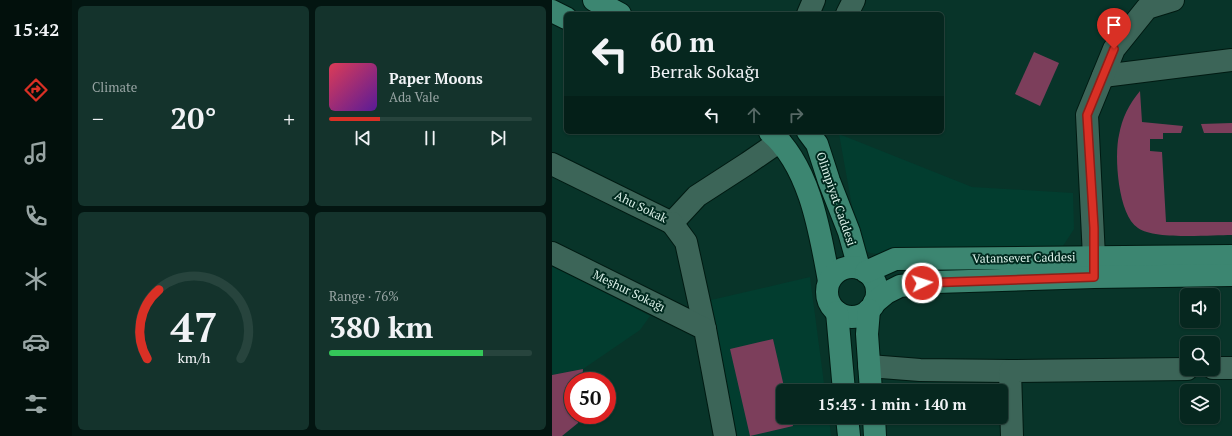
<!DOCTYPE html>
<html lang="en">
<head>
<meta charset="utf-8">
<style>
	:root { --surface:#06271f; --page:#14332c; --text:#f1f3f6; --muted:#98a5a4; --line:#27443d; --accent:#d93025 }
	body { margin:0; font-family:"PT Serif",serif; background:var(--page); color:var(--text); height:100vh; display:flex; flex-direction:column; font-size:15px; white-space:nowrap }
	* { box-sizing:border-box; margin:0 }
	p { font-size:13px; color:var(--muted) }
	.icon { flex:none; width:22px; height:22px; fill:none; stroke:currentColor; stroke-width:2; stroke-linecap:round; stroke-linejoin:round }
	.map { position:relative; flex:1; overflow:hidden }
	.sheet { display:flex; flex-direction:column; gap:6px; padding:6px; background:#031511; width:480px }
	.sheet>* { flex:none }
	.guide { position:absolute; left:12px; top:12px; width:380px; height:122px; border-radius:6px; box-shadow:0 1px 3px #0004,0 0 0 1px var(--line); background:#06271f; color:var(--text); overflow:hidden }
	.buttons { position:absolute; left:628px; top:288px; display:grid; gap:8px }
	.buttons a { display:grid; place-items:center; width:40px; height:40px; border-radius:6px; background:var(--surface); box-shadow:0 1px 3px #0004,0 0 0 1px var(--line); font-size:20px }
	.speed { position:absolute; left:12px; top:372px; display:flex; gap:8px; font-size:20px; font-weight:700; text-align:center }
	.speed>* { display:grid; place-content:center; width:52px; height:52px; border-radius:50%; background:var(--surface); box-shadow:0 1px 3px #0004,0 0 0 1px var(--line); line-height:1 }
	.speed .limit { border:6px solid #d22; background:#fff; color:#111 }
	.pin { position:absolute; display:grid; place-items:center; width:34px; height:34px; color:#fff; margin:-41px -17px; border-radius:50% 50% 50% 0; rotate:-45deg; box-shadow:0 0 4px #0007 }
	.pin .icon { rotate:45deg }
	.me { position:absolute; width:44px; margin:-22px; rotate:86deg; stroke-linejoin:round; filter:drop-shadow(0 0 3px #0008) }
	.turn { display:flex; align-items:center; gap:14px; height:84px; padding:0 20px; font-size:18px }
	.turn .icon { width:52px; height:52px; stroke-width:2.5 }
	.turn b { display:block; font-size:28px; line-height:34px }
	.lanes { display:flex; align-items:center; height:38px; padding:0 20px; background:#0003; justify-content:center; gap:20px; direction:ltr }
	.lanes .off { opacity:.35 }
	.big { font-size:30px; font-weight:700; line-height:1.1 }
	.sheet .tile { flex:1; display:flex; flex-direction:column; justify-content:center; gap:6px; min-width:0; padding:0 14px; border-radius:6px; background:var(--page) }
	.sheet .dial { align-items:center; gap:0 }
	.dial svg { height:104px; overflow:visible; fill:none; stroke:var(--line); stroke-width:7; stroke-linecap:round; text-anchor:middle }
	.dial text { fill:var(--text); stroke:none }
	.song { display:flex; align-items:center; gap:12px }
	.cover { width:48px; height:48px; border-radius:6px; background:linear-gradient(135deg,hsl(350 70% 55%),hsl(270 70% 35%)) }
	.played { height:4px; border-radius:2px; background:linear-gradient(90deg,var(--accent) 25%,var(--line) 25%) }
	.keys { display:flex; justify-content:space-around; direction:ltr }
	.heat { display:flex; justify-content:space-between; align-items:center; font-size:22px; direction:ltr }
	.charge { height:6px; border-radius:3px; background:linear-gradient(90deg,#34c759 76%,var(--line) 0) }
	.sheet .tiles { flex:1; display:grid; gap:6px; grid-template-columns:repeat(2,1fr) }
	.trip { position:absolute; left:224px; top:384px; width:232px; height:40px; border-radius:6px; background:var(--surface); box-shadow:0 1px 3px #0004,0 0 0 1px var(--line); font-weight:700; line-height:40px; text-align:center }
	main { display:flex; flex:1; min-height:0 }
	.tab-bar { display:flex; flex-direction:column; width:72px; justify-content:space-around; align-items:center; background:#02100c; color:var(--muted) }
	.tab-bar .icon { width:28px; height:28px }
	.tab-bar .on { color:var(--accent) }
	.tab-bar b { font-size:18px; color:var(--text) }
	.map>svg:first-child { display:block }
</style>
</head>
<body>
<main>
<nav class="tab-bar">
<b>15:42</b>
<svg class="icon on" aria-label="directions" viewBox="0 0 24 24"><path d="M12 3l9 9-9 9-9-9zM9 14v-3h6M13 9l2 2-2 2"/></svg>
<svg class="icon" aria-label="music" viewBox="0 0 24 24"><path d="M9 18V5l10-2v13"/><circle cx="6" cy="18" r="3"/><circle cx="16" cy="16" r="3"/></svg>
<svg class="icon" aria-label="phone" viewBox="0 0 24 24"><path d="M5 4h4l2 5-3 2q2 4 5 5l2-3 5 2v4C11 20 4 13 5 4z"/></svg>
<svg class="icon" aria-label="climate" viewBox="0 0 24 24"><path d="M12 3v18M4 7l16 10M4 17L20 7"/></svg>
<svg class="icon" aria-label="car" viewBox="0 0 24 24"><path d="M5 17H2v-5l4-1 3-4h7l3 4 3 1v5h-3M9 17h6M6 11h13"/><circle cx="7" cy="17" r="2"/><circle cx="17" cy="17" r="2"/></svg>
<svg class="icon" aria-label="filters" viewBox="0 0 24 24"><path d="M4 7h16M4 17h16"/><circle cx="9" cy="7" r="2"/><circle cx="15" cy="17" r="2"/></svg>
</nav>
<section class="sheet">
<div class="tiles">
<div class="tile"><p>Climate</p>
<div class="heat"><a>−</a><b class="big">20°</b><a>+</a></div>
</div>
<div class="tile">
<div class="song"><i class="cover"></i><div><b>Paper Moons</b><p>Ada Vale</p></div></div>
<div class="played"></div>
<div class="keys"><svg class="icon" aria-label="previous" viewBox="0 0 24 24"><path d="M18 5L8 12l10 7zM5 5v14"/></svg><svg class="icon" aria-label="pause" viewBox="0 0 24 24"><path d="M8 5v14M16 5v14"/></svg><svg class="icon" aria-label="next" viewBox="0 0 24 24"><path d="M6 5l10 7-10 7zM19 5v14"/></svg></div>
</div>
<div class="tile dial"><svg viewBox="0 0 100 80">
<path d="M14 69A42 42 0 1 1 86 69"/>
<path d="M14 69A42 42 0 0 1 23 16" stroke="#d93025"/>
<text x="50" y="56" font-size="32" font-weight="700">47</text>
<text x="50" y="72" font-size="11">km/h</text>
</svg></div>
<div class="tile"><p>Range · 76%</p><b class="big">380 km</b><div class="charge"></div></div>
</div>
</section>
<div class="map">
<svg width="680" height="436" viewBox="0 0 680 436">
	<rect width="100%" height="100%" fill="#083429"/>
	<!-- built -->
	<g fill="#023d2f">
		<polygon points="287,134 420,187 521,193 522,229 511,246 502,251 325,254 318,253 313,250 305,234"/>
		<polygon points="0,264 98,316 88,330 31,369 0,375"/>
		<polygon points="258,277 273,391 231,391 231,417 277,417 279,436 185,436 159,300"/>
	</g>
	<!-- green -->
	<g fill="#7c3e5b">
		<polygon points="482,52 507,63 488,106 463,94"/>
		<path d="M588,91L590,122L631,126L629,133H611V139H598V151L610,152L614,222H680V235C658,235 603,240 586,228C566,215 562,156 567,135C570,118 577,104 588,91Z"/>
		<polygon points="680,123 680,133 652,133 649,124"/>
		<polygon points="221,339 233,391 231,391 231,417 239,417 241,426 198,436 178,349"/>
		<polygon points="31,369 30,381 21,381 21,415 27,415 26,423 10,436 0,436 0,375"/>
	</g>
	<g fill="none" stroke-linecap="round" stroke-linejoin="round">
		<defs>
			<g id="minor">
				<polyline points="256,14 262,0"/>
				<polyline points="295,14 302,0"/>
				<polyline points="551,76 680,60"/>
				<polyline points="0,164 120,223 145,196 196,163 228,141"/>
				<polyline points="120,223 134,242 153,329"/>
				<polyline points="0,253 153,329 173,436"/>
				<polyline points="542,257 535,115 562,49 595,8 621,0"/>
				<polyline points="317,366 368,370 458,371"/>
				<polyline points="661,368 680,368"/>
				<polyline points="460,436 458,371 635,369"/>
			</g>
			<g id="major">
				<polyline points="42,0 68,14"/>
				<polyline points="0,11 14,18"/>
				<path d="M218,132C258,166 268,232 277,281"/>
				<polyline points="256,132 265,144 277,181 297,232 307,268"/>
				<circle cx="300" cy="292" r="25"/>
				<polyline points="314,272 343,259 680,256"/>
				<polyline points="322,303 334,293 348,286 384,282 542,277 680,275"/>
				<polyline points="317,310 315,334 319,391"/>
				<polyline points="285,312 292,391"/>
				<polyline points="295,417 297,436"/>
				<polyline points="322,417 323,436"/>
			</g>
		</defs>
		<!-- minor casing -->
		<use href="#minor" stroke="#001a12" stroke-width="24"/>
		<!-- major casing -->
		<use href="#major" stroke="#001a12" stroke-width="24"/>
		<!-- minor -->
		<use href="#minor" stroke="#3c6558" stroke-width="22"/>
		<!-- major -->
		<use href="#major" stroke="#3c8671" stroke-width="22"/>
	</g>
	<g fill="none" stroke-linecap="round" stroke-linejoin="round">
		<defs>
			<polyline id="route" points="370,283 542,277 542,228 535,115 562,49"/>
		</defs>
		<!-- route casing -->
		<use href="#route" stroke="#8d1f18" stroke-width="10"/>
		<!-- route -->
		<use href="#route" stroke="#d93025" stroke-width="7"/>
	</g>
	<g text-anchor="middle" stroke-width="4" stroke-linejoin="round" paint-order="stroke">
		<!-- street labels -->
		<g font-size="12" fill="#dbf1e9" stroke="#002a1f">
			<text transform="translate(284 199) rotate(71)" y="4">Olimpiyat Caddesi</text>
			<text transform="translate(89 207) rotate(26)" y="4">Ahu Sokak</text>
			<text transform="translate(472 258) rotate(-1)" y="4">Vatansever Caddesi</text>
			<text transform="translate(77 291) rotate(26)" y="4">Meşhur Sokağı</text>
		</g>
	</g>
</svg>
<div class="buttons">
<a><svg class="icon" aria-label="sound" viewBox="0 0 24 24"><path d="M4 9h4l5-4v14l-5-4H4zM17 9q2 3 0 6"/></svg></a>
<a><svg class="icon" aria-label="search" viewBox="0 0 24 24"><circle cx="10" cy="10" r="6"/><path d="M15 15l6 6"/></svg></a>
<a><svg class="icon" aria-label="layers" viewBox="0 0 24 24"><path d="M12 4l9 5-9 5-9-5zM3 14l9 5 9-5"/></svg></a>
</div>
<div class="speed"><div class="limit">50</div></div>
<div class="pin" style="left:562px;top:49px;background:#d93025"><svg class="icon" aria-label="arrive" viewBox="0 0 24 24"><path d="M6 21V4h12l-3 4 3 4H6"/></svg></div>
<svg class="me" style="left:370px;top:283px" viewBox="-20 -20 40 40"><circle r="17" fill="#d93025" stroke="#fff" stroke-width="3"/><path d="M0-11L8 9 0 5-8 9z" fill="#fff"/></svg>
<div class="trip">15:43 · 1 min · 140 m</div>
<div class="guide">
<div class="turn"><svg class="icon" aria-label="left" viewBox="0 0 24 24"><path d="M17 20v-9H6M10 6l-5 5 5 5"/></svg><div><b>60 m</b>Berrak Sokağı</div></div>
<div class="lanes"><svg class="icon" aria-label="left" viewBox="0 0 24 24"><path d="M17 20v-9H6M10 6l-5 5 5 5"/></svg><svg class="icon off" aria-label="ahead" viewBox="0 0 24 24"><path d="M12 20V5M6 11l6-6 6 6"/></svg><svg class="icon off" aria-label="right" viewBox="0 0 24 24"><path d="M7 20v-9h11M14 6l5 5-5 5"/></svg></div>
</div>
</div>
</main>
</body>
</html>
